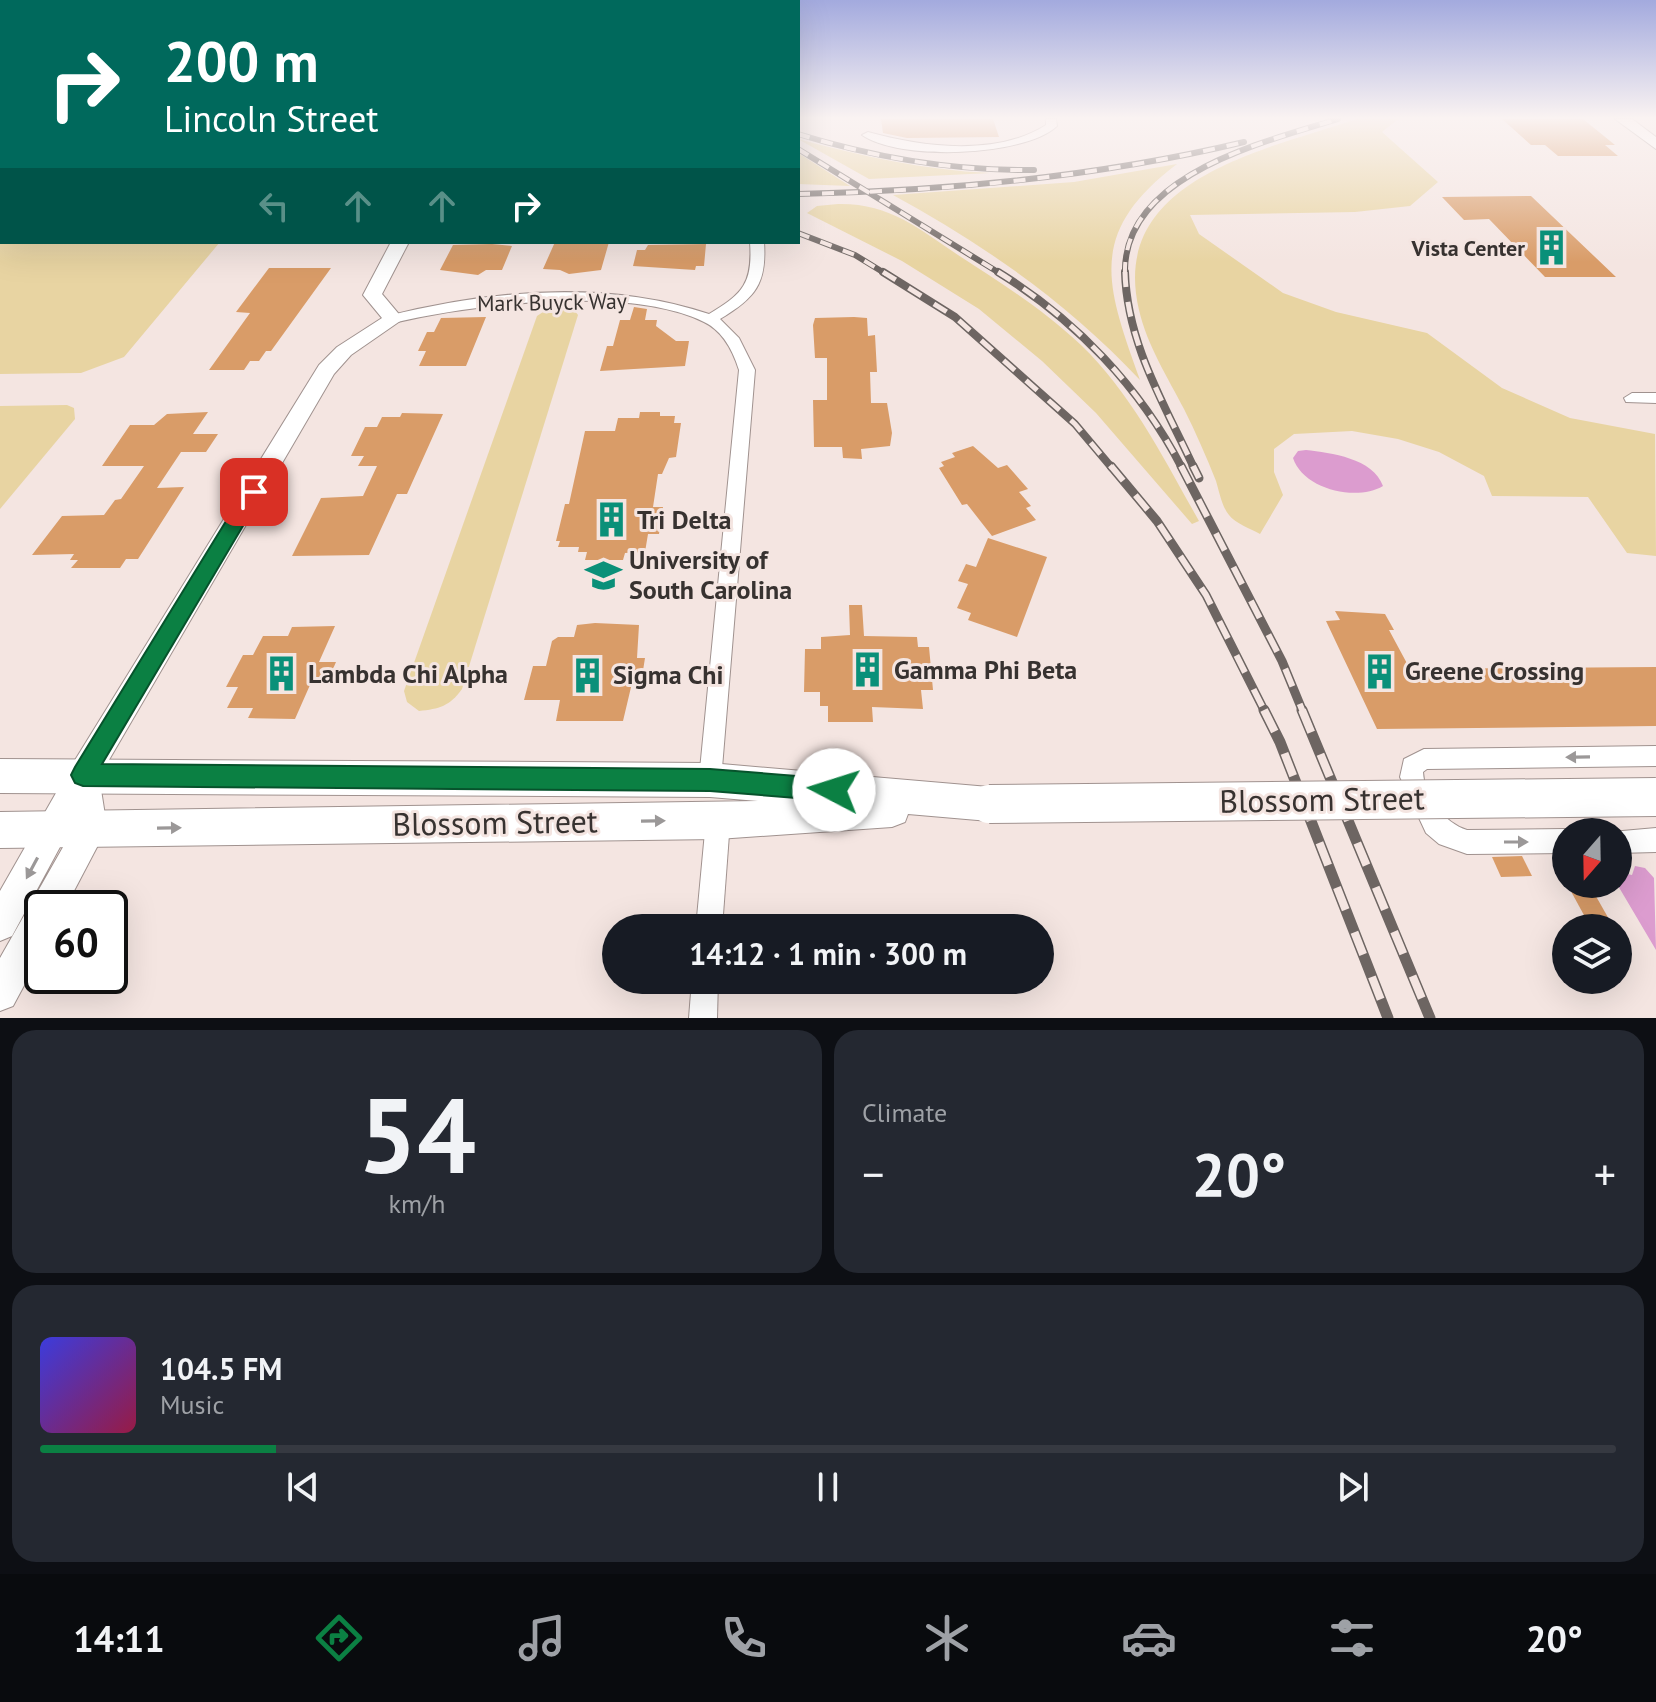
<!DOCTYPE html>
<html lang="en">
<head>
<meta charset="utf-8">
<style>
	:root { --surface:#171b24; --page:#242831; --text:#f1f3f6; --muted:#9ea1a6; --line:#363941; --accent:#0b8043 }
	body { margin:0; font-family:"PT Sans",sans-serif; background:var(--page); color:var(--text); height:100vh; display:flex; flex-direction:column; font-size:30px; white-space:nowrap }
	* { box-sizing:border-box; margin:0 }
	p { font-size:26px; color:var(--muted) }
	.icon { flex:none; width:44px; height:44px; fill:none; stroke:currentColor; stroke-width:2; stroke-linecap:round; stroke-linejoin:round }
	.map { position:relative; height:1018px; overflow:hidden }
	.drawer { display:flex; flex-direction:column; gap:12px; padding:12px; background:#0d0f14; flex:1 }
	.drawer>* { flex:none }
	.guide { position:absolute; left:0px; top:0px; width:800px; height:244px; box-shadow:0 8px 32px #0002; background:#00695c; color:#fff; overflow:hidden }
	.needle { width:52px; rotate:200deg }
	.buttons { position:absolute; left:1552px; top:818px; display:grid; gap:16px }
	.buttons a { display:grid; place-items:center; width:80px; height:80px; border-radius:50%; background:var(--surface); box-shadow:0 8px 32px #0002; font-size:40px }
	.speed { position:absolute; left:24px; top:890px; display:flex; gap:16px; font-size:40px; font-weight:700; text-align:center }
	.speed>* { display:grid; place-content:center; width:104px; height:104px; border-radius:50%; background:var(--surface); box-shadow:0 8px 32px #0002; line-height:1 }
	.speed .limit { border:4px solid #111; border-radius:12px; background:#fff; color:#111 }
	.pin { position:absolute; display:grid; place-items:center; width:68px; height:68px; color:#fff; margin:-34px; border-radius:16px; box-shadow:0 4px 12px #0006 }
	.me { position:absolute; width:88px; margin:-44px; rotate:275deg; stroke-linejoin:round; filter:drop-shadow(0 0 6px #0008) }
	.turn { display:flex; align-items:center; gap:28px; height:168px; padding:0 32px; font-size:36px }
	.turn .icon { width:104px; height:104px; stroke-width:2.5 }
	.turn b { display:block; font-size:56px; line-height:68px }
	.lanes { display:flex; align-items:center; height:76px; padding:0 32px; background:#0003; justify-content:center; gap:40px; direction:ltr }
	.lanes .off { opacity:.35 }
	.big { font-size:60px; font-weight:600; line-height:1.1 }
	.drawer .card { flex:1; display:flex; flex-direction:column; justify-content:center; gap:12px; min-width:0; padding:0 28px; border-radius:24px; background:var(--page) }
	.drawer .dial { align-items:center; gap:0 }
	.dial b { font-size:104px; line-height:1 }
	.song { display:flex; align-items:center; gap:24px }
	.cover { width:96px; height:96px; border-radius:12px; background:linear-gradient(135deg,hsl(240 70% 55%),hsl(340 70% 35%)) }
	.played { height:8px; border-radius:4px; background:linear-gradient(90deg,var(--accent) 15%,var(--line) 15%) }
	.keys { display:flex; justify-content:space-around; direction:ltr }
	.heat { display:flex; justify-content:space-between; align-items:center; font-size:44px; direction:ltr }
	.drawer .tiles { flex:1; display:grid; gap:12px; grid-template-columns:1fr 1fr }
	.card:last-child { grid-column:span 2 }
	.trip { position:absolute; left:602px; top:914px; width:452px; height:80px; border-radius:40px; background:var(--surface); box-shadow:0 8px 32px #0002; font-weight:600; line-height:80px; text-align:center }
	.tab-bar { display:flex; height:128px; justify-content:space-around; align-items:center; background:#090b0e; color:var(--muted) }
	.tab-bar .icon { width:56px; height:56px }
	.tab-bar .current { color:var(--accent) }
	.tab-bar b { font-size:36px; color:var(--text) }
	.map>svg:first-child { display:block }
</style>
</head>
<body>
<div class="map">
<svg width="1656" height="1018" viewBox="0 0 1656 1018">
	<rect width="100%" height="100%" fill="#f4e5e1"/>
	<!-- green -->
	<g fill="#e8d4a2">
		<path d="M1357,119H1398L1382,132L1438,182L1410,206L1355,212L1190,215L1199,234L1283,293L1336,312L1427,333L1502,388L1570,418L1655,434L1656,556L1627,553L1588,497L1492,496L1484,476L1439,452L1398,439L1352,431L1294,434L1274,449V472L1283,495L1260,534C1251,529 1235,523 1229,515C1222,507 1219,491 1216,481C1206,456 1196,433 1184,409C1168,378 1147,345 1139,310C1108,179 1265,150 1357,119Z"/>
		<path d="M798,139C861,156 924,170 990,173L869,179Z"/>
		<polygon points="798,153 850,186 798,184"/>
		<path d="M1177,164C1086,233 1106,285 1140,380C1068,303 986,246 893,195L1074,182Z"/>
		<path d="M838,204C889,203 918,228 958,255C1000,282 1044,310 1081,345C1132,394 1165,461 1199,521L1192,524L1096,413L1042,361L979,309L902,261L807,213L817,206Z"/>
		<polygon points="0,228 2,242 220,242 124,357 81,373 0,374"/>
		<path d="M552,306H571L578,315L462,689C450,706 439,709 419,711L407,702L404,691L537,316Z"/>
		<polygon points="67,405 74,408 75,419 0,509 0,406"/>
	</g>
	<!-- water -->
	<g fill="#dc9ccf">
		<path d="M1306,450C1331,453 1373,458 1383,486C1356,502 1303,489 1293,458L1298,451Z"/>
		<polygon points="1635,866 1645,868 1654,878 1656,950 1617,884 1618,872 1632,875"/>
	</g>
	<!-- building -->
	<g fill="#d99c68">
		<polygon points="881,119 993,119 999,137 907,138 883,133"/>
		<polygon points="1502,119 1583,119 1615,145 1605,145 1618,156 1558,156 1545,145 1531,145"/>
		<polygon points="1531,196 1616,277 1545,277 1489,219 1464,220 1442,197"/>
		<polygon points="555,242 609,242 601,270 569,274 560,270 543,269"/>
		<polygon points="492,244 512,246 502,270 486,270 478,275 440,270 453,245"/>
		<polygon points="706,244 704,266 696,266 695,270 633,266 637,250 645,250 648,245"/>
		<polygon points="269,268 331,268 271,351 266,351 259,361 250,361 244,370 209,370 250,313 236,312"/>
		<polygon points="634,307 647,309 645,320 657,320 656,326 676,341 689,341 685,366 600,371 607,346 613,346 620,320 630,320"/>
		<polygon points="486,317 466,366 419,366 426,351 418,351 427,332 434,332 441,318"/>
		<polygon points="854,317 867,318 868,336 875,335 877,372 870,372 871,403 887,403 892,433 890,446 861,449 862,459 843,458 842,447 814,447 813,400 827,400 827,358 815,358 813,325 815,318"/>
		<polygon points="208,412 193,434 218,434 206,452 181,452 157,488 184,487 138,559 126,559 120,568 71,568 78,560 70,560 74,554 32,555 62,516 104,515 115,500 121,499 144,466 102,466 130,425 154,425 167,414"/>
		<polygon points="640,412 660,412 660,416 675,416 674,423 681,423 676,457 669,458 662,474 658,474 653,507 663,507 659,534 648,534 645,552 625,553 623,560 585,560 587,552 578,552 579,547 558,547 560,541 556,541 565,504 569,504 585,431 615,431 618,418 639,418"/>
		<polygon points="402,413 443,414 407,494 397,494 369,555 292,556 321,498 363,496 377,466 358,466 364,456 351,456 365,427 377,427 382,417 400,417"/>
		<polygon points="973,446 998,468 1007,465 1028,489 1019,492 1031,506 1026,508 1036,520 992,536 967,504 962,505 939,468 944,466 941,462 955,457 952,453"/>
		<polygon points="988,538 1047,557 1017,637 968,620 971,613 957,608 968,584 958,581 966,564 976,567"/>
		<polygon points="849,605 862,605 864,636 917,637 918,647 929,647 933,690 921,690 923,709 872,707 873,722 828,722 828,706 820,706 820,692 804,692 805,649 821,649 821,637 850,635"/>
		<polygon points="1335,611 1385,614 1394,630 1389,630 1410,669 1656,667 1656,726 1377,729 1326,621 1340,620"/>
		<polygon points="595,623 639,625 637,658 645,658 641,683 632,683 623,721 556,721 560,700 524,700 533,666 546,666 552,641 558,637 574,637 577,625"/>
		<polygon points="335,626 319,662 336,662 326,685 310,685 295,719 248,718 253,708 227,708 238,687 226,687 243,655 253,655 263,636 288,636 292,627"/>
		<polygon points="1522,856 1532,876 1501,877 1492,857"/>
		<polygon points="1567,884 1589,884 1614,928 1591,928"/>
	</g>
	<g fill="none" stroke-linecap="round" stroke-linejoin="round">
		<defs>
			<g id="street">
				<path d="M1046,119H1056L1057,126C1024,157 899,161 862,135L868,132C922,147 996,157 1046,125Z"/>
				<path d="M750,242H764C767,284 755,298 720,319L739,338L755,370L721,780L718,788L710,791L702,788L699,780L739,370C733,351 723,331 704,322C628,285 473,304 393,323L386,319L388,316C491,290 606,280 709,314C743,294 753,283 750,242Z"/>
				<polygon points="1632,393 1656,393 1656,403 1626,402 1624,398"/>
				<path d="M1656,746V766L1427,769L1423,772C1424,796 1444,823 1467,830L1566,829L1573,832H1566V853L1467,854L1439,844L1426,833L1400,777L1404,759L1424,749Z"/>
				<polygon points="718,810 726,813 730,821 722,928 696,928 706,821 710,813"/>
				<polygon points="1656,828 1656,852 1618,853 1618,832 1611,832"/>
				<polygon points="692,980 718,980 717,1018 689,1018"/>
			</g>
			<g id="secondary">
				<polygon points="1615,119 1632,119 1656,137 1656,149"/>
				<polygon points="391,242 409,242 382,294 403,319 351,355 334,374 99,777 107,828 65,908 42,908 42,952 13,1006 0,1011 0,958 75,826 74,821 12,936 0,941 0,891 72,765 319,365 337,347 382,318 363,295"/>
			</g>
			<polygon id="primary" points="0,759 710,763 989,787 1002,792 1007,804 1002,816 989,821 908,814 905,822 892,827 718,839 0,848 0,812 758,801 710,797 0,793"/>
		</defs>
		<!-- street casing -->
		<use href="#street" stroke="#a0928f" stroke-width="2"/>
		<!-- secondary casing -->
		<use href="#secondary" stroke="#a0928f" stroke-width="2"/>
		<!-- primary casing -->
		<use href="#primary" stroke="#a0928f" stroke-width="2"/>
		<!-- street -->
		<use href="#street" fill="#fff" fill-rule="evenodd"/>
		<!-- secondary -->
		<use href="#secondary" fill="#fff" fill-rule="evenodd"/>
		<!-- primary -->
		<use href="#primary" fill="#fff" fill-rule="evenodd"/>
		<defs>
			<g id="rail-far3">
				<path d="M798,134C876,158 953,171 1034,170"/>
				<polyline points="798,149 1001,274"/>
				<path d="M798,194C949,191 1097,177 1244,142"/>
				<polyline points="798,233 855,255 886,274"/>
				<path d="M1125,274C1122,175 1264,142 1338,119"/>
			</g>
			<g id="rail-far2">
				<polyline points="883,272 955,317 1075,424 1112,468"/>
				<path d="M998,272C1076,320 1140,387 1182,468"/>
				<path d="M1125,272C1127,344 1165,405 1194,468"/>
			</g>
			<g id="rail-far1">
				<polyline points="1111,466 1157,521 1206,595 1265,712"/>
				<polyline points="1181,466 1282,661 1303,712"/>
				<polyline points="1193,466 1199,478"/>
			</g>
			<g id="rail">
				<polyline points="1264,710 1280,742 1388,1018"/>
				<polyline points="1302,710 1430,1018"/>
			</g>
		</defs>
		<!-- rail-far3 casing -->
		<use href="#rail-far3" stroke="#6d6562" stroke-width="6"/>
		<!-- rail-far2 casing -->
		<use href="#rail-far2" stroke="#6d6562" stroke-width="8"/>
		<!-- rail-far1 casing -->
		<use href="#rail-far1" stroke="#6d6562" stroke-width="9"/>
		<!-- rail casing -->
		<use href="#rail" stroke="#6d6562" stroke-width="11"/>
		<!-- rail-far3 -->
		<use href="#rail-far3" stroke="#f4e5e1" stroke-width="4" stroke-dasharray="12" stroke-linecap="butt"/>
		<!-- rail-far2 -->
		<use href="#rail-far2" stroke="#f4e5e1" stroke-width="5" stroke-dasharray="15" stroke-linecap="butt"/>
		<!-- rail-far1 -->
		<use href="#rail-far1" stroke="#f4e5e1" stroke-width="6" stroke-dasharray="19" stroke-linecap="butt"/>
		<!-- rail -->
		<use href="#rail" stroke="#f4e5e1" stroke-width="8" stroke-dasharray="24" stroke-linecap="butt"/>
		<defs>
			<polyline id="primary-bridge" points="989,804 1656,797"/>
		</defs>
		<!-- primary-bridge casing -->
		<use href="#primary-bridge" stroke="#a0928f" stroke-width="40" stroke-linecap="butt"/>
		<!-- primary-bridge -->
		<use href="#primary-bridge" stroke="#fff" stroke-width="38"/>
	</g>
	<!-- one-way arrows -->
	<defs><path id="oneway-solid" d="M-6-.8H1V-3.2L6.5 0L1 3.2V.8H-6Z" transform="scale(2)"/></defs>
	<g fill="#9b9898">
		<use href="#oneway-solid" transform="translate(1578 757) rotate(179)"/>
		<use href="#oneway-solid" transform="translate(653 821) rotate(-1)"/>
		<use href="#oneway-solid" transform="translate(169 828) rotate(-1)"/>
		<use href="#oneway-solid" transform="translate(1516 842)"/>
		<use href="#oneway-solid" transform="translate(32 868) rotate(118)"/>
	</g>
	<!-- sky -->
	<linearGradient id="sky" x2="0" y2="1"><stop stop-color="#a3aade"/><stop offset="0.45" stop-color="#faf3f2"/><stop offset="1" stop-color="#faf3f2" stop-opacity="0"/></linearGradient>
	<rect width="1656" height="262" fill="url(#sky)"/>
	<!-- route -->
	<polygon fill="#0b8043" stroke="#07532c" stroke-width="2" points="254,485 263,492 102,764 710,769 834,779 842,783 846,790 842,798 834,801 710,791 83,786 75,783 71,775 75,767 247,487"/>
	<!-- icons -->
	<defs>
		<symbol id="building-bare" viewBox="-9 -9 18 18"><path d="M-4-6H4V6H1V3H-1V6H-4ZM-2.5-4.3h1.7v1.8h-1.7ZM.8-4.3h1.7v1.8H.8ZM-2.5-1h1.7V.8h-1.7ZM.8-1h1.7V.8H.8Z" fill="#0a9079" stroke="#f4e5e1" stroke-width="2.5" paint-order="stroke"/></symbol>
		<symbol id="university-bare" viewBox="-9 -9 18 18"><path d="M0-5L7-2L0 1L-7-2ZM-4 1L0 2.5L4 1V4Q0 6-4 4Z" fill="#0a9079" stroke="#f4e5e1" stroke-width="2.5" paint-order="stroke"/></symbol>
	</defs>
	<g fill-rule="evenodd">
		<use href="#building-bare" x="1526" y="222" width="51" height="51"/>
		<use href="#building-bare" x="586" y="494" width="51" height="51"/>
		<use href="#university-bare" x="578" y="550" width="51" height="51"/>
		<use href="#building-bare" x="842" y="644" width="51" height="51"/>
		<use href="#building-bare" x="1354" y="646" width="51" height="51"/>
		<use href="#building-bare" x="256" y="648" width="51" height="51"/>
		<use href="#building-bare" x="562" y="650" width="51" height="51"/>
	</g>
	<g text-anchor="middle" stroke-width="6" stroke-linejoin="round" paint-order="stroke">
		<!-- far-poi labels -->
		<g font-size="22" font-weight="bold" fill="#373230" stroke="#f4e5e1" text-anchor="end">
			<text x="1525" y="256">Vista Center</text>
		</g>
		<!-- far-street labels -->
		<g font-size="22" fill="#373230" stroke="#f4e5e1">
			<text transform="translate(552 302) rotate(-1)" y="8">Mark Buyck Way</text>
		</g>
		<!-- poi labels -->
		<g font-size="26" font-weight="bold" fill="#373230" stroke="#f4e5e1" text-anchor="start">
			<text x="637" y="529">Tri Delta</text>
			<text x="629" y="569">University of<tspan x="629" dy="30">South Carolina</tspan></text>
			<text x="894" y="679">Gamma Phi Beta</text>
			<text x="1405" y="680">Greene Crossing</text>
			<text x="308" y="683">Lambda Chi Alpha</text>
			<text x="613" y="684">Sigma Chi</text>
		</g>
		<!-- near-street labels -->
		<g font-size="32" fill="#373230" stroke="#f4e5e1">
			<text transform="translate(1322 800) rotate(-1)" y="11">Blossom Street</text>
			<text transform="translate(495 823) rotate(-1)" y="11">Blossom Street</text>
		</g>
	</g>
</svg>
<div class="buttons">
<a><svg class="needle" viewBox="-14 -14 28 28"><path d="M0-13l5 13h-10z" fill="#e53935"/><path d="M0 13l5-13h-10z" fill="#9ea1a6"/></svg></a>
<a><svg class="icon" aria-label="layers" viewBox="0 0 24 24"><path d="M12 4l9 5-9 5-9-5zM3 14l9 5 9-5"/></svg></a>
</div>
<div class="speed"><div class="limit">60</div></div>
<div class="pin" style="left:254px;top:492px;background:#d93025"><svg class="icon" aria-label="arrive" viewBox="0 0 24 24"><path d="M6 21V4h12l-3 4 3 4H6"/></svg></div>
<svg class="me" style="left:834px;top:790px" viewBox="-20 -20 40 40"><circle r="19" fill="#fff"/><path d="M0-13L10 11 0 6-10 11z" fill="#0b8043"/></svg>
<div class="trip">14:12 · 1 min · 300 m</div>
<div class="guide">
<div class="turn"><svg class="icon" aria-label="right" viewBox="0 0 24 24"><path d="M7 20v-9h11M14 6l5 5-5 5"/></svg><div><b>200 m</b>Lincoln Street</div></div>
<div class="lanes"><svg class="icon off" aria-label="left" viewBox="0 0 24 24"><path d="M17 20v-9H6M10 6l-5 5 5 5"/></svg><svg class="icon off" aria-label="ahead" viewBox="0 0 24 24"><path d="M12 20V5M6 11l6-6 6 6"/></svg><svg class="icon off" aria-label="ahead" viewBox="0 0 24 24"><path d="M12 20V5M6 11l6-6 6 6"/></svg><svg class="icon" aria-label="right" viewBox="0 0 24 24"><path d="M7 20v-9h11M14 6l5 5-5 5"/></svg></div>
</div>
</div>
<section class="drawer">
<div class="tiles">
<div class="card dial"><b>54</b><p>km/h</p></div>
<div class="card"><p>Climate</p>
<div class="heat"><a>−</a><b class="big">20°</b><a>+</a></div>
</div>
<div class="card">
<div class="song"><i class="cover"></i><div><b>104.5 FM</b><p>Music</p></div></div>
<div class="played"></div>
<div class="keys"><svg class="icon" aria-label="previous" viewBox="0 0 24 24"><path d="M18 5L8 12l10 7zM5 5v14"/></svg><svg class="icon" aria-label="pause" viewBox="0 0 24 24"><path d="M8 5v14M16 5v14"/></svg><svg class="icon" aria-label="next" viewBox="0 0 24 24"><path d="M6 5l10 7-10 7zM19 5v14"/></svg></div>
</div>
</div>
</section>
<nav class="tab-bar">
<b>14:11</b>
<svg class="icon current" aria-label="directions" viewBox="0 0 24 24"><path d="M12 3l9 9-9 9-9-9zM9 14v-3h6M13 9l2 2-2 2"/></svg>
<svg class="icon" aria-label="music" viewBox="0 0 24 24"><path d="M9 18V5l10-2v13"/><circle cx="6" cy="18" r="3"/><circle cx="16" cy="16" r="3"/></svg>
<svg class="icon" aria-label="phone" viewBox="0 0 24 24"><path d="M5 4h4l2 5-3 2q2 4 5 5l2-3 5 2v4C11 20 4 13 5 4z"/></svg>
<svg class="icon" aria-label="climate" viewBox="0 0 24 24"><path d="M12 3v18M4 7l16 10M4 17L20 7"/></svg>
<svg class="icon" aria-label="car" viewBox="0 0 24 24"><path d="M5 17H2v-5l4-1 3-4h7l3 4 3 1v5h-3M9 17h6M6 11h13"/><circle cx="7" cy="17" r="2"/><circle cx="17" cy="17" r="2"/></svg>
<svg class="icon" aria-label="filters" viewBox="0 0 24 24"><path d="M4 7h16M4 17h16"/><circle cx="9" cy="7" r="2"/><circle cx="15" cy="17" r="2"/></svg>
<b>20°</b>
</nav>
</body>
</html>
